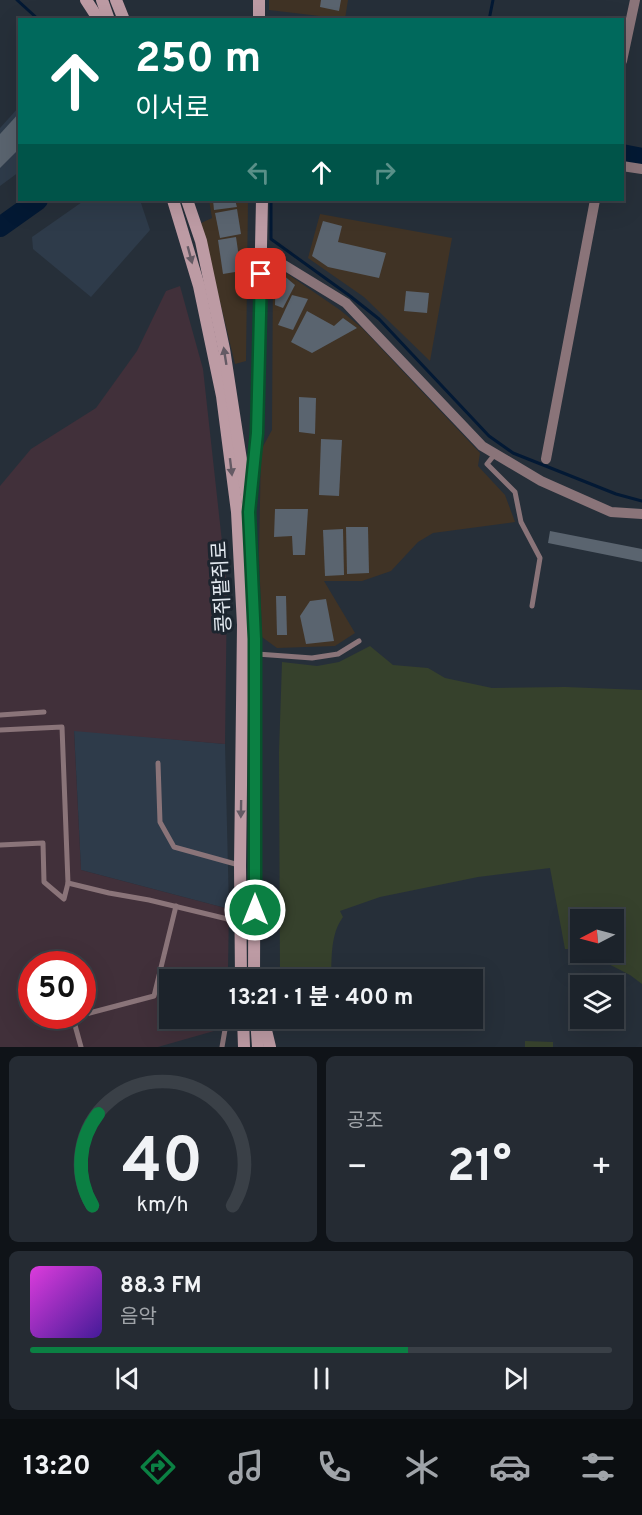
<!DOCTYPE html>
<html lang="ko">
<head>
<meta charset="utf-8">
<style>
	:root { --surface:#1c232b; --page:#252b33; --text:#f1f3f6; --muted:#a0a4a9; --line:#3a4047; --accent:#0b8043 }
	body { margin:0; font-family:Overpass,"Noto Sans KR",sans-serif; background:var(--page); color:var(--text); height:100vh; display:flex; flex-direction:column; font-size:22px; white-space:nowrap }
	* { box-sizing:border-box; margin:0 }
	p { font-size:20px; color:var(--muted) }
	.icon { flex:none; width:33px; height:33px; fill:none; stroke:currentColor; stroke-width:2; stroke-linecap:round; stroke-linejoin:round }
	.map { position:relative; height:1047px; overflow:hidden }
	.panel { display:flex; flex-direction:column; gap:9px; padding:9px; background:#0f1318; flex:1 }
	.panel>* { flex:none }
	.hud { position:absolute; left:18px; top:18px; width:606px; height:183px; border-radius:0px; box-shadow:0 6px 24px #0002,0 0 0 2px var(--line); background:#00695c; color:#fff; overflow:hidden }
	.needle { width:39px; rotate:264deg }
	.tools { position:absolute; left:570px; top:909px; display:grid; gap:12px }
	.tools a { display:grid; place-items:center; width:54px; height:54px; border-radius:0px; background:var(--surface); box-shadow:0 6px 24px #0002,0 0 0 2px var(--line); font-size:30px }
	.speed { position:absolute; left:18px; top:951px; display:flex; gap:12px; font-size:30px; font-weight:700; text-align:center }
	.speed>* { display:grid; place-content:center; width:78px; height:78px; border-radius:50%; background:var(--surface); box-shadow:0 6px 24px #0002,0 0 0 2px var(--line); line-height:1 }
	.speed .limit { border:9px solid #d22; background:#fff; color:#111 }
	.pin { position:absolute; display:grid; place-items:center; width:51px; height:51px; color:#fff; margin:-26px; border-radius:12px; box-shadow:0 3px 9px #0006 }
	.me { position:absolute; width:66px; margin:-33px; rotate:0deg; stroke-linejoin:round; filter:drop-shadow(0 0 4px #0008) }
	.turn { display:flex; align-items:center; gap:21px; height:126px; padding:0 18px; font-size:27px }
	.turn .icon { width:78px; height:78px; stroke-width:2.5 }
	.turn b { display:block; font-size:42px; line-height:51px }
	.lanes { display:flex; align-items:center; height:57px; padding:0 18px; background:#0003; justify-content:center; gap:30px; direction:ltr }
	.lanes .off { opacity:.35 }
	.big { font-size:45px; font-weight:700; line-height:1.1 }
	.panel .tile { flex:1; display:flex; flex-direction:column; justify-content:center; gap:9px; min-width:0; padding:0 21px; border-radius:9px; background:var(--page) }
	.panel .dial { align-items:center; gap:0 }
	.dial svg { height:156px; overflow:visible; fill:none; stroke:var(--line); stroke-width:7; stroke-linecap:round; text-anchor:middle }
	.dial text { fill:var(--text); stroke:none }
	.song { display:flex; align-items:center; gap:18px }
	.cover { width:72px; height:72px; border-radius:9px; background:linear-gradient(135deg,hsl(300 70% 55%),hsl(260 70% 35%)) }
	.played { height:6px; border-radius:3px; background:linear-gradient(90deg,var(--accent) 65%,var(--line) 65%) }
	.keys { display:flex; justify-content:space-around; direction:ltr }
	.heat { display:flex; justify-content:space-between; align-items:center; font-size:33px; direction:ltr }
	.panel .tiles { flex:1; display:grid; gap:9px; grid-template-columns:1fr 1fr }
	.tile:last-child { grid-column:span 2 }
	.trip { position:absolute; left:159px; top:969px; width:324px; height:60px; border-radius:0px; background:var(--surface); box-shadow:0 6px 24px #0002,0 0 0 2px var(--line); font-weight:700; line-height:60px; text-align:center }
	.tabs { display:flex; height:96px; justify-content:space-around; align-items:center; background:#0b0e11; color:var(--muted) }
	.tabs .icon { width:42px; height:42px }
	.tabs .on { color:var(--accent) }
	.tabs b { font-size:27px; color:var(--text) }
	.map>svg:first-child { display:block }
</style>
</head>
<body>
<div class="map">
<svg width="642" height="1047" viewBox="0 0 642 1047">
	<rect width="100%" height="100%" fill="#262f39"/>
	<!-- commercial -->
	<g fill="#403325">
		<polygon points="269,0 348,0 345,19 269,10"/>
		<polygon points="209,200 248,200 246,361 235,364 201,223 212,218"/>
		<polygon points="320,214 452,238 430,361 364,297 308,258"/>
		<polygon points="273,264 340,310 362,328 480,453 478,466 505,495 515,522 433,533 418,542 391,571 362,581 324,581 355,633 335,646 277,648 262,637 259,554 261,450 272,430"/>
	</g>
	<!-- built -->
	<g fill="#2e3b4a">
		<polygon points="19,107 19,172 0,186 0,128"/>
		<polygon points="85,200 140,200 150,230 91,297 33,249 32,237"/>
		<polygon points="74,730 225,744 229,909 81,870"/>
	</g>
	<!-- education -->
	<path fill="#41303a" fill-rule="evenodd" d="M180,286L203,369L227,587L225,744L74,731L81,870L229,909L228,969L225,979L170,980V1018L217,1019L214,1031L158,1047H0V486L31,449L96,408L137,351L166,291ZM32,964H82V1016H32Z"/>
	<!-- green -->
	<g fill="#36412c">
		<path d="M370,646L393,665L428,668L445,678L492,688L565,687L642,690V984L630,975L587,953L614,952V920H580V949H565L550,868L478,877L380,897L340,911L343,917C330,935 332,958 331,979H280L279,752L282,662L317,666L339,662Z"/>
		<polygon points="525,1041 553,1042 553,1047 525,1047"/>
	</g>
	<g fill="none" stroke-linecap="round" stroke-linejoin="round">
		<!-- stream -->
		<g stroke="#031934" stroke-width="3">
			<polyline points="17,0 39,20"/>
			<polyline points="489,20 493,0"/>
			<polyline points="271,200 271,239 350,296 379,319 489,436 513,453 616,494 642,501"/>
		</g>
		<!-- river -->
		<g stroke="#031934" stroke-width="20">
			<polyline points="622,154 642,158"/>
			<polyline points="0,227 38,200"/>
		</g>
	</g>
	<!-- building -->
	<g fill="#5a646f">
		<polygon points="321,0 341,0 339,11 320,7"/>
		<polygon points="20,112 20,148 0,168 0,134"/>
		<polygon points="213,200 235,200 237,207 214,210"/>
		<polygon points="237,209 241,234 220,238 215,213"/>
		<polygon points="323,221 342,226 338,242 386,253 379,278 328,267 312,256"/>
		<polygon points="236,237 241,271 223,274 218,240"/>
		<polygon points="276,269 295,285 283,308 275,305"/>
		<polygon points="406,291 429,293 427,313 404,311"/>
		<polygon points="292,295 308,299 293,330 278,325"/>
		<polygon points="307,311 334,326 343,318 357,328 312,353 291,342"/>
		<polygon points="299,397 316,398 315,434 299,432"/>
		<polygon points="321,439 342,440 339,496 319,495"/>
		<polygon points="275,509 308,509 305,555 293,555 292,536 274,537"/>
		<polygon points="346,527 368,527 369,573 347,574"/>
		<polygon points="343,529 344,575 325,576 323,530"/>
		<polygon points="550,531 642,549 642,562 548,543"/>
		<polygon points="276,596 286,596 287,635 277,635"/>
		<polygon points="326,599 334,641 306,644 300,616 310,601"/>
	</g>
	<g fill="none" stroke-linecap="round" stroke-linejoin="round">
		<!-- lane -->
		<g stroke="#8a7479" stroke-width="5">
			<polyline points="495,454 487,464 515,492 521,522 540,558 532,606"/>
			<polyline points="257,654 312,658 338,654 359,641"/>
			<polyline points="0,715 44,712"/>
			<polyline points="0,730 62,727 68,883 109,893 149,900 240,922"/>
			<polyline points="158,763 160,822 174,847 239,865"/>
			<polyline points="0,845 43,843 44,882 64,899 68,883"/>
			<polyline points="82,1015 154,996 176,906"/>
			<polyline points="73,1018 81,1047"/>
			<polyline points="50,1024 82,1016"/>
			<polyline points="222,1047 227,1018"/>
		</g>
		<!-- street -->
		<g stroke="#8a7479" stroke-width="10">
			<polyline points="622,61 635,0"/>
			<polyline points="622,166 642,169"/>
			<polyline points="261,251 346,303 482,446 541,481 611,512 642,514"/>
			<polyline points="546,459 595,200"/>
		</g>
		<!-- secondary -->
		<g stroke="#bd9ba4" stroke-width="12">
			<polyline points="86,0 99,20"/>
			<polyline points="102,0 109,20"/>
			<polyline points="116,0 124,20"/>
			<polyline points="259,0 259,20"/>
			<polyline points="173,200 199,286 222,396 237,512 243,625 240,866 241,980"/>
			<polyline points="187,200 201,241 224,349 249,512 255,639 254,980"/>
			<polyline points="251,495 257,433 262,200"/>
			<polyline points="243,1018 244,1047"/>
			<polyline points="256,1018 258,1047"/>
			<polyline points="263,1018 270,1047"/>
		</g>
	</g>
	<!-- one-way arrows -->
	<defs><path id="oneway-solid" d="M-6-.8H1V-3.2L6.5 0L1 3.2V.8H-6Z" transform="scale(1.5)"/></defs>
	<g fill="#645a64">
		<use href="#oneway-solid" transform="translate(190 255) rotate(75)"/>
		<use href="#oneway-solid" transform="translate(225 356) rotate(-99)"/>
		<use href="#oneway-solid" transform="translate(231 467) rotate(83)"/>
		<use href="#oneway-solid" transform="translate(241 809) rotate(91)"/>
	</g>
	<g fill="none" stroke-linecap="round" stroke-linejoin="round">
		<defs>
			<polyline id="route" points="255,910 255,639 249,512 257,433 261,274"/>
		</defs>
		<!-- route casing -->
		<use href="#route" stroke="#07532c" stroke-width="15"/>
		<!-- route -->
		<use href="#route" stroke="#0b8043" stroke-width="10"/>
	</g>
	<g text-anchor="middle" stroke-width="6" stroke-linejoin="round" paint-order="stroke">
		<!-- street labels -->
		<g font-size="20" fill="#e2e8ef" stroke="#1c252f">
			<text transform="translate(221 587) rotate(-93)" y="7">콩쥐팥쥐로</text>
		</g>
	</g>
</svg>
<div class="tools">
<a><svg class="needle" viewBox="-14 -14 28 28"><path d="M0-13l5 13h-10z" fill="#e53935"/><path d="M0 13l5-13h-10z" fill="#a0a4a9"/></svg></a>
<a><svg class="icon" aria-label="layers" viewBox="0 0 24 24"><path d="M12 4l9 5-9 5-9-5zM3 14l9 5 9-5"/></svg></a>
</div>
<div class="speed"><div class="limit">50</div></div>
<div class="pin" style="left:261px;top:274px;background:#d93025"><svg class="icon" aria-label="arrive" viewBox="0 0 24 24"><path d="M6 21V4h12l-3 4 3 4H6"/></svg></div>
<svg class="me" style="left:255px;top:910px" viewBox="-20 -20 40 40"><circle r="17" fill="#0b8043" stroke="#fff" stroke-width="3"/><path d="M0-11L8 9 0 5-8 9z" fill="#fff"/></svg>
<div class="trip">13:21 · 1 분 · 400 m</div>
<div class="hud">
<div class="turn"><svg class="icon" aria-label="ahead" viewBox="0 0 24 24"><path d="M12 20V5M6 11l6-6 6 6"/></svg><div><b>250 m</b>이서로</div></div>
<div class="lanes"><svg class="icon off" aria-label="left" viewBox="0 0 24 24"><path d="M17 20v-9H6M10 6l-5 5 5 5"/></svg><svg class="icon" aria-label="ahead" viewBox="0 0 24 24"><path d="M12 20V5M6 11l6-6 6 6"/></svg><svg class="icon off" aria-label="right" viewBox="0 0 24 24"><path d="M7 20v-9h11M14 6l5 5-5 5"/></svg></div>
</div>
</div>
<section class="panel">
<div class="tiles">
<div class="tile dial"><svg viewBox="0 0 100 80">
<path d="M14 69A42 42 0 1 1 86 69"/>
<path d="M14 69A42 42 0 0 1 17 22" stroke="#0b8043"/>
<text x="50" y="56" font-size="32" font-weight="700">40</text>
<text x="50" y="72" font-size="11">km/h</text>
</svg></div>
<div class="tile"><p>공조</p>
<div class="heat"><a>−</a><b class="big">21°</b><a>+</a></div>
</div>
<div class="tile">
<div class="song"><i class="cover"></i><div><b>88.3 FM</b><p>음악</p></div></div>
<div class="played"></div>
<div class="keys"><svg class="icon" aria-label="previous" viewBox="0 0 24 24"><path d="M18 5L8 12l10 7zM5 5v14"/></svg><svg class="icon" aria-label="pause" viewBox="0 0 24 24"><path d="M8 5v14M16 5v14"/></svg><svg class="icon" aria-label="next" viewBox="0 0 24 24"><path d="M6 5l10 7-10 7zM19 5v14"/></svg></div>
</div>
</div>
</section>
<nav class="tabs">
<b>13:20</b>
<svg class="icon on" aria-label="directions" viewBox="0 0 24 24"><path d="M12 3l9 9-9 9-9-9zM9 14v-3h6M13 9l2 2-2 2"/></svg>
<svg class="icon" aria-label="music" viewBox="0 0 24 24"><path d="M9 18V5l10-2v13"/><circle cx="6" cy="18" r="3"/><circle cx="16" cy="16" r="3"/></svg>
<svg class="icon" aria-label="phone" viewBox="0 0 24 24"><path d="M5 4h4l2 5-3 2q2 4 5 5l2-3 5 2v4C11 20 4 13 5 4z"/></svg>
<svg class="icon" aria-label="climate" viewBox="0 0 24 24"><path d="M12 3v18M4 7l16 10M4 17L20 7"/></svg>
<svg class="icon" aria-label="car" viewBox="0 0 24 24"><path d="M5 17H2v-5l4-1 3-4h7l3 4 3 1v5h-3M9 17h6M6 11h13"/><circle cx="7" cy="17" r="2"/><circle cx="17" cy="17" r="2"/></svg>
<svg class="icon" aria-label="filters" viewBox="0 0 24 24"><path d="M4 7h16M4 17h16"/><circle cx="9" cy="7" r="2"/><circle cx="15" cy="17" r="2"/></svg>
</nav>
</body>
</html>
